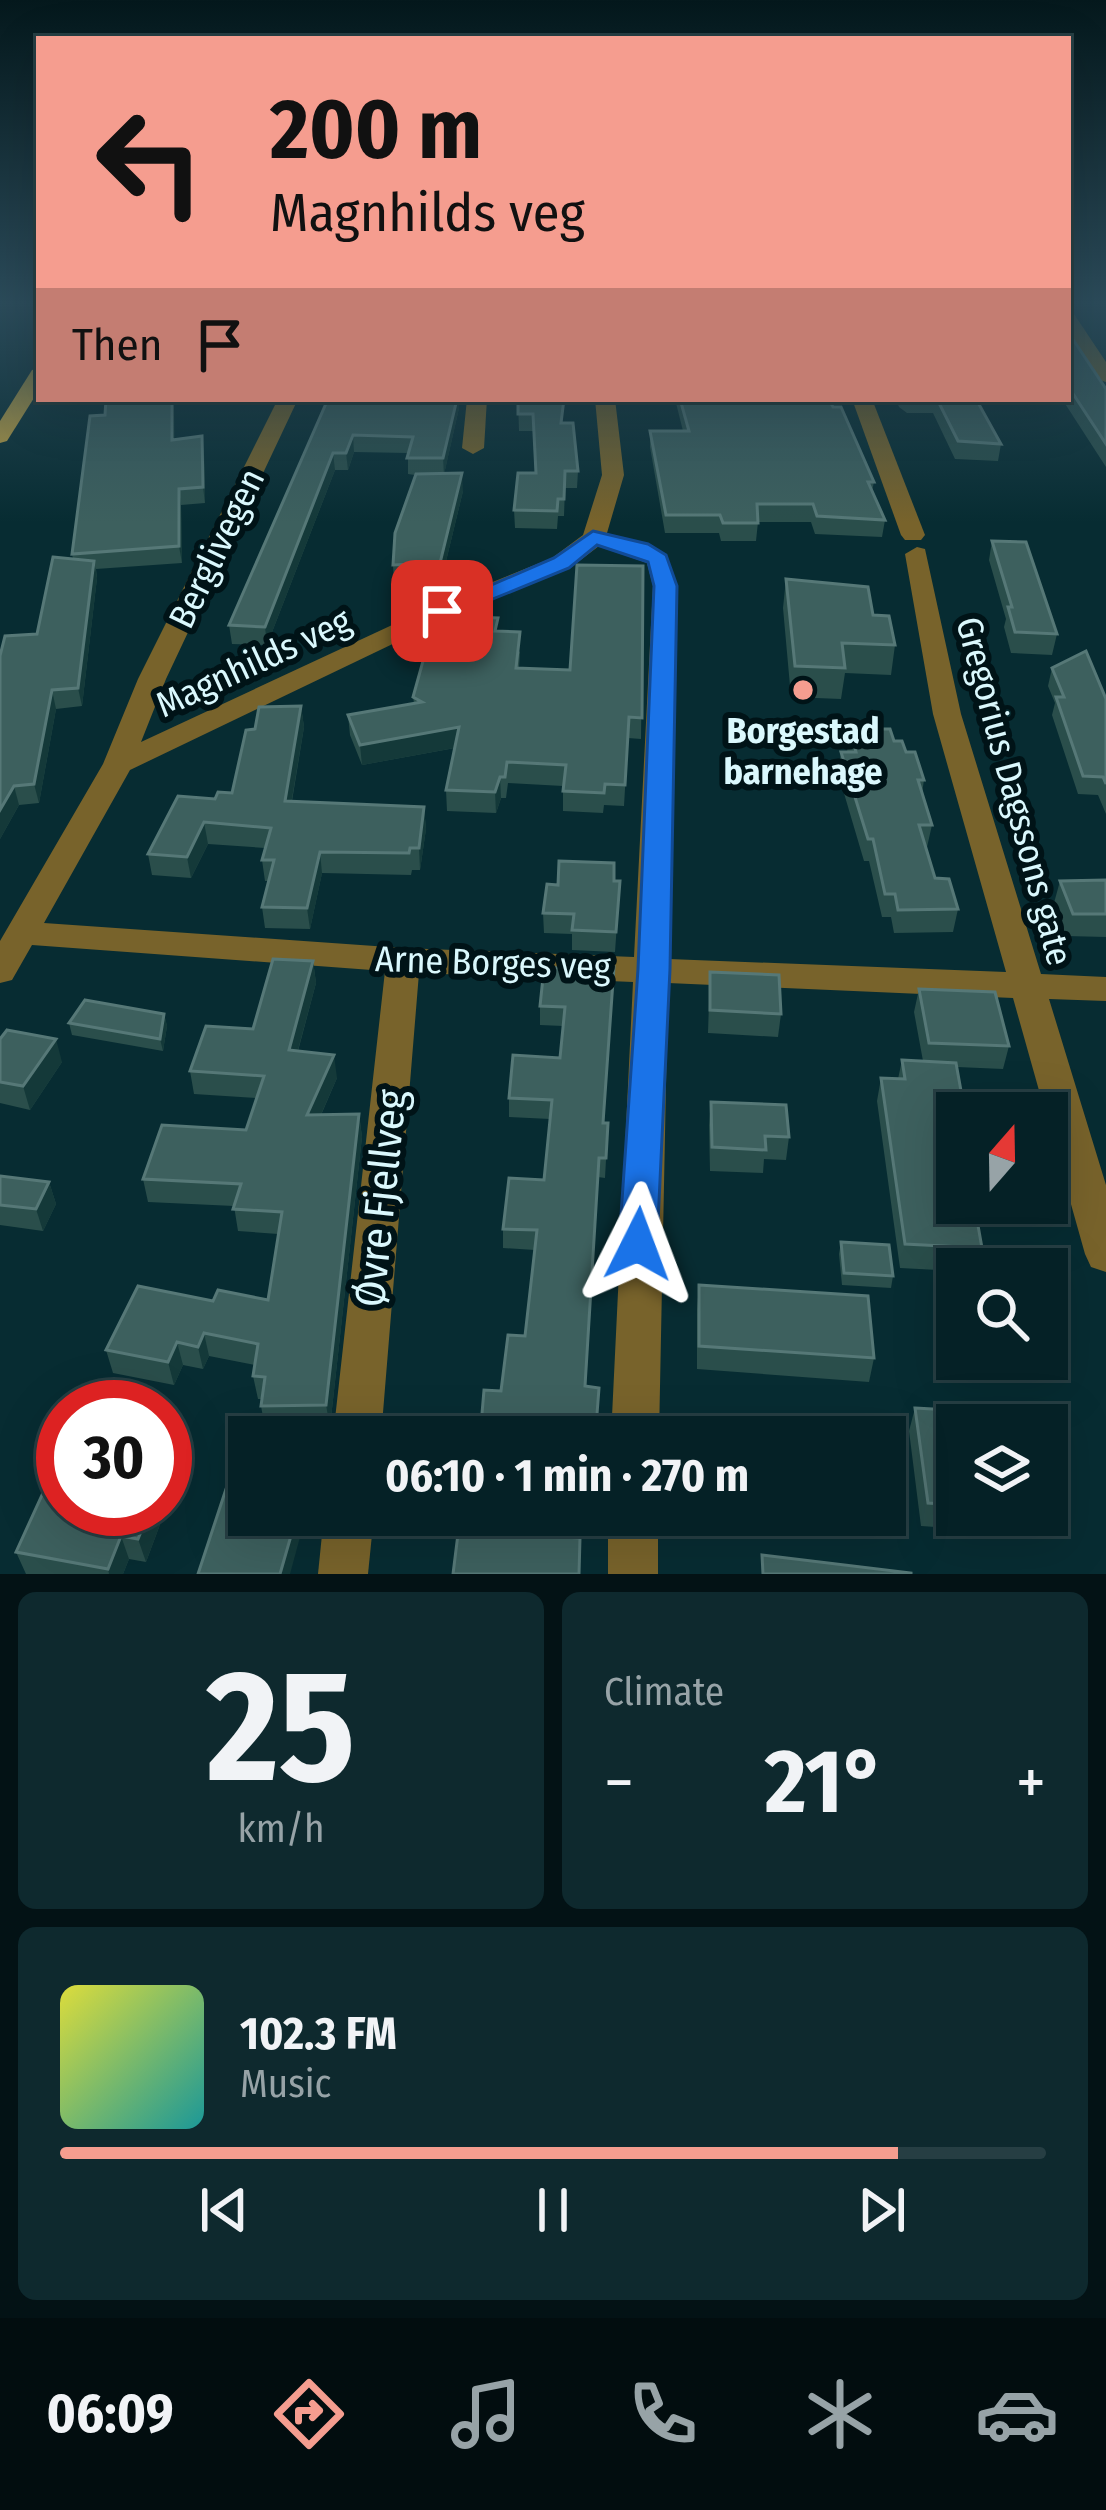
<!DOCTYPE html>
<html lang="en">
<head>
<meta charset="utf-8">
<style>
	:root { --surface:#052126; --page:#0e292e; --text:#f1f3f6; --muted:#97a3a7; --line:#263e43; --accent:#f59d8f }
	body { margin:0; font-family:"Fira Sans Condensed",sans-serif; background:var(--page); color:var(--text); height:100vh; display:flex; flex-direction:column; font-size:45px; white-space:nowrap }
	* { box-sizing:border-box; margin:0 }
	p { font-size:39px; color:var(--muted) }
	.icon { flex:none; width:66px; height:66px; fill:none; stroke:currentColor; stroke-width:2; stroke-linecap:round; stroke-linejoin:round }
	.map { position:relative; height:1574px; overflow:hidden }
	.panel { display:flex; flex-direction:column; gap:18px; padding:18px; background:#031215; flex:1 }
	.panel>* { flex:none }
	.hud { position:absolute; left:36px; top:36px; width:1035px; height:366px; border-radius:0px; box-shadow:0 12px 48px #0002,0 0 0 3px var(--line); background:#f59d8f; color:#111; overflow:hidden }
	.needle { width:78px; rotate:20deg }
	.controls { position:absolute; left:936px; top:1092px; display:grid; gap:24px }
	.controls a { display:grid; place-items:center; width:132px; height:132px; border-radius:0px; background:var(--surface); box-shadow:0 12px 48px #0002,0 0 0 3px var(--line); font-size:60px }
	.speed { position:absolute; left:36px; top:1380px; display:flex; gap:24px; font-size:60px; font-weight:700; text-align:center }
	.speed>* { display:grid; place-content:center; width:156px; height:156px; border-radius:50%; background:var(--surface); box-shadow:0 12px 48px #0002,0 0 0 3px var(--line); line-height:1 }
	.speed .limit { border:18px solid #d22; background:#fff; color:#111 }
	.pin { position:absolute; display:grid; place-items:center; width:102px; height:102px; color:#fff; margin:-51px; border-radius:24px; box-shadow:0 6px 18px #0006 }
	.me { position:absolute; width:132px; margin:-66px; rotate:3deg; stroke-linejoin:round; filter:drop-shadow(0 0 9px #0008) }
	.turn { display:flex; align-items:center; gap:42px; height:252px; padding:0 36px; font-size:54px }
	.turn .icon { width:156px; height:156px; stroke-width:2.5 }
	.turn b { display:block; font-size:84px; line-height:102px }
	.then { display:flex; align-items:center; height:114px; padding:0 36px; background:#0003; gap:24px; font-size:45px }
	.big { font-size:90px; font-weight:700; line-height:1.1 }
	.panel .card { flex:1; display:flex; flex-direction:column; justify-content:center; gap:18px; min-width:0; padding:0 42px; border-radius:18px; background:var(--page) }
	.panel .dial { align-items:center; gap:0 }
	.dial b { font-size:156px; line-height:1 }
	.song { display:flex; align-items:center; gap:36px }
	.cover { width:144px; height:144px; border-radius:18px; background:linear-gradient(135deg,hsl(60 70% 55%),hsl(180 70% 35%)) }
	.played { height:12px; border-radius:6px; background:linear-gradient(90deg,var(--accent) 85%,var(--line) 85%) }
	.keys { display:flex; justify-content:space-around; direction:ltr }
	.heat { display:flex; justify-content:space-between; align-items:center; font-size:66px; direction:ltr }
	.panel .tiles { flex:1; display:grid; gap:18px; grid-template-columns:1fr 1fr }
	.card:last-child { grid-column:span 2 }
	.trip { position:absolute; left:228px; top:1416px; width:678px; height:120px; border-radius:0px; background:var(--surface); box-shadow:0 12px 48px #0002,0 0 0 3px var(--line); font-weight:700; line-height:120px; text-align:center }
	.tabs { display:flex; height:192px; justify-content:space-around; align-items:center; background:#020d0f; color:var(--muted) }
	.tabs .icon { width:84px; height:84px }
	.tabs .selected { color:var(--accent) }
	.tabs b { font-size:54px; color:var(--text) }
	.map>svg:first-child { display:block }
</style>
</head>
<body>
<div class="map">
<svg width="1106" height="1574" viewBox="0 0 1106 1574">
	<rect width="100%" height="100%" fill="#072c32"/>
	<g fill="none" stroke-linecap="round" stroke-linejoin="round">
		<!-- minor -->
		<g fill="#78632b" fill-rule="evenodd">
			<polygon points="1068,313 1074,314 1106,362 1106,382 1099,380 1068,332"/>
			<path d="M278,399H298L166,679L141,742L433,606L552,558L583,535L602,475L595,399H615L624,475L607,533L666,554L677,586L669,959L1006,972L933,714L905,554L917,547L925,549L961,714L1041,974L1106,977V1001L1049,999L1106,1185V1272L1091,1267L1085,1254L1013,998L668,983L659,1437H611L633,982L419,973L381,1437H333L385,971L32,945L12,980L0,983V941L103,764L138,679ZM599,546L647,563L653,586L634,957L403,948L44,923L130,770L451,616L570,568Z"/>
			<polygon points="467,399 487,399 484,448 473,454 462,448"/>
			<polygon points="852,399 872,399 925,535 921,540 905,540 901,535"/>
			<polygon points="324,1515 374,1515 368,1574 318,1574"/>
			<rect x="608" y="1515" width="50" height="59"/>
		</g>
		<!-- major -->
		<polygon fill="#c2a140" fill-rule="evenodd" points="39,368 39,390 7,441 0,443 0,421 32,370"/>
	</g>
	<!-- wall -->
	<g fill="#2a4e4b">
		<polygon points="1068,332 1106,389 1106,467 1062,399 1068,399"/>
		<polygon points="328,399 459,399 459,408 444,474 463,491 441,582 394,583 393,565 415,475 408,474 408,453 354,452 348,470 335,470 267,645 232,644 229,625"/>
		<polygon points="518,399 563,423 578,471 577,488 565,488 564,516 558,516 557,529 515,528 514,510 535,473 533,431 519,431"/>
		<polygon points="675,399 829,399 874,482 872,491 885,520 882,537 815,534 811,522 758,522 756,541 721,541 719,533 665,533 650,447 650,431 683,431"/>
		<polygon points="896,399 981,399 980,405 1001,444 998,461 955,459 933,413 907,413 899,407"/>
		<polygon points="174,407 174,440 204,452 205,503 181,505 182,563 96,569 97,578 82,706 56,709 39,803 19,805 0,839 0,656 37,634 73,559 72,554"/>
		<polygon points="992,541 1057,634 1052,655 1011,653 1004,627 1006,619 989,560"/>
		<polygon points="643,566 641,739 628,738 624,806 604,805 603,813 563,811 563,786 508,783 506,798 501,798 496,813 447,811 446,790 455,748 362,765 350,735 348,715 414,703 413,697 498,631 520,652 519,668 570,670"/>
		<polygon points="786,579 873,615 895,645 891,675 845,673 841,699 791,697 783,608"/>
		<polygon points="1052,668 1106,699 1106,814 1098,795 1078,794 1052,715 1055,703 1048,686"/>
		<polygon points="301,706 304,727 292,801 424,807 426,829 420,870 412,870 411,875 322,873 310,929 265,928 262,907 268,881 265,881 262,860 265,848 208,844 191,878 152,875 148,854 215,799 232,793 255,729"/>
		<polygon points="850,729 894,741 906,752 924,780 922,793 932,825 927,847 925,847 935,878 958,909 953,932 894,933 891,917 882,917 869,861 864,861 838,773 841,752 847,752"/>
		<polygon points="1106,880 1106,937 1066,936 1054,903 1060,881"/>
		<polygon points="620,881 615,952 572,950 572,934 544,933 543,913 558,885"/>
		<polygon points="313,961 316,983 298,1051 337,1078 321,1115 359,1114 362,1137 330,1427 265,1428 261,1406 262,1399 258,1399 253,1376 255,1365 209,1356 203,1369 183,1365 174,1385 113,1373 106,1350 213,1301 268,1300 278,1234 238,1231 234,1206 148,1202 143,1179 246,1130 257,1098 194,1094 190,1071 253,1029"/>
		<polygon points="614,967 604,1123 608,1123 605,1178 598,1177 586,1387 599,1388 596,1437 480,1437 525,1336 535,1250 503,1248 503,1229 544,1180 550,1119 509,1117 509,1098 560,1058 563,1026 540,1025 540,1006"/>
		<polygon points="710,972 781,1014 778,1037 708,1033"/>
		<polygon points="919,989 1009,1046 1003,1069 957,1067 963,1102 961,1113 957,1113 982,1248 976,1269 957,1269 957,1271 900,1268 877,1101 881,1078 898,1079 902,1060 923,1061 914,1012"/>
		<polygon points="164,1014 167,1026 163,1051 72,1035 69,1023"/>
		<polygon points="0,1039 62,1062 30,1110 0,1103"/>
		<polygon points="711,1102 789,1137 786,1160 764,1159 763,1173 710,1171 709,1125"/>
		<polygon points="0,1177 49,1182 56,1204 43,1231 0,1225"/>
		<polygon points="841,1242 893,1276 891,1288 842,1285 839,1254"/>
		<polygon points="699,1285 874,1358 869,1382 697,1369 697,1309"/>
		<polygon points="915,1408 957,1425 957,1515 999,1515 994,1531 921,1526 909,1431"/>
		<polygon points="63,1509 164,1509 165,1511 146,1562 129,1559 123,1574 26,1574 16,1552"/>
	</g>
	<!-- shaded-wall -->
	<g fill="#143939">
		<polygon points="172,399 174,407 175,456 172,440"/>
		<polygon points="457,399 459,399 459,408 444,475 443,458"/>
		<polygon points="353,435 354,452 348,470 346,453"/>
		<polygon points="202,436 204,452 205,503 203,487"/>
		<polygon points="333,453 335,470 267,645 265,627"/>
		<polygon points="462,473 463,491 441,582 440,563"/>
		<polygon points="179,489 181,505 182,563 179,546"/>
		<polygon points="94,561 97,578 82,706 78,688"/>
		<polygon points="52,690 56,709 39,803 34,784"/>
		<polygon points="301,706 304,727 288,822 285,801"/>
		<polygon points="459,727 460,747 362,765 360,745"/>
		<polygon points="500,777 501,798 496,813 495,792"/>
		<polygon points="14,786 19,805 0,839 0,810"/>
		<polygon points="424,807 426,829 420,870 419,848"/>
		<polygon points="204,822 208,844 191,878 187,857"/>
		<polygon points="320,852 322,873 310,929 307,908"/>
		<polygon points="313,961 316,983 292,1072 289,1050"/>
		<polygon points="164,1014 167,1026 163,1051 160,1039"/>
		<polygon points="56,1039 62,1062 30,1110 23,1086"/>
		<polygon points="334,1055 337,1078 311,1137 307,1115"/>
		<polygon points="359,1114 362,1137 330,1427 326,1405"/>
		<polygon points="49,1182 56,1204 43,1231 36,1209"/>
		<polygon points="204,1333 209,1356 203,1369 198,1347"/>
		<polygon points="177,1342 183,1365 174,1385 168,1362"/>
		<polygon points="150,1509 164,1509 165,1511 146,1562 138,1539"/>
		<polygon points="297,1515 306,1515 290,1574 280,1574"/>
		<polygon points="121,1536 129,1559 123,1574 109,1574 108,1569"/>
	</g>
	<!-- building -->
	<g fill="#3d605e" stroke="#567877" stroke-width="3">
		<polygon points="1068,332 1106,389 1106,444 1068,386"/>
		<polygon points="106,399 172,399 172,440 202,436 203,487 179,489 179,546 72,554 90,416 105,415"/>
		<polygon points="328,399 457,399 443,458 407,458 413,437 353,435 346,453 333,453 265,627 229,625"/>
		<polygon points="518,399 564,399 561,423 573,423 578,471 565,471 564,499 558,499 557,511 514,510 518,473 536,473 533,414 518,414"/>
		<polygon points="680,399 829,399 833,407 841,407 874,482 868,482 885,520 817,516 813,504 757,504 758,523 723,523 720,515 666,515 650,431 689,431"/>
		<polygon points="937,399 976,399 1001,444 958,441"/>
		<polygon points="462,473 440,563 393,565 395,533 416,474"/>
		<polygon points="992,541 1026,542 1057,634 1015,632 1008,607 1012,607"/>
		<polygon points="53,557 94,561 78,688 52,690 34,784 14,786 0,810 0,656 5,636 37,634"/>
		<polygon points="577,565 643,566 642,718 629,717 625,785 605,784 604,793 563,791 566,765 507,762 505,777 500,777 495,792 446,790 459,727 360,745 348,715 422,702 413,697 433,625 444,625 446,616 498,618 495,631 520,632 516,668 570,670"/>
		<polygon points="786,579 868,587 873,615 889,616 895,645 842,643 845,668 795,666"/>
		<polygon points="1086,651 1106,699 1106,784 1103,777 1083,776 1056,697 1064,697 1052,668"/>
		<polygon points="301,706 285,801 424,807 419,848 410,848 409,853 320,852 307,908 262,907 274,860 262,860 271,828 204,822 187,857 148,854 178,796 215,799 218,792 232,793 246,730 255,729 259,707"/>
		<polygon points="850,729 890,729 894,741 902,741 906,752 915,752 924,780 918,780 932,825 919,825 935,878 949,879 958,909 898,910 895,894 885,894 873,839 868,839 841,752 856,752"/>
		<polygon points="559,861 614,863 614,881 620,881 616,932 572,930 574,914 543,913 547,884 558,885"/>
		<polygon points="1106,880 1106,914 1073,914 1060,881"/>
		<polygon points="273,959 313,961 289,1050 334,1055 307,1115 359,1114 326,1405 261,1406 265,1377 253,1376 258,1344 204,1333 198,1347 177,1342 168,1362 106,1350 138,1286 213,1301 218,1290 268,1300 282,1212 233,1209 241,1184 143,1179 162,1125 246,1130 264,1076 190,1071 206,1026 253,1029"/>
		<polygon points="614,967 603,1123 608,1123 606,1158 599,1158 585,1386 599,1388 596,1427 570,1431 570,1437 480,1437 484,1390 501,1391 508,1335 525,1336 537,1230 503,1229 509,1178 544,1180 552,1100 509,1098 513,1055 560,1058 565,1007 540,1006 544,968"/>
		<polygon points="710,972 779,975 781,1014 710,1010"/>
		<polygon points="919,989 995,992 1009,1046 929,1043"/>
		<polygon points="85,1000 164,1014 160,1039 69,1023"/>
		<polygon points="7,1030 56,1039 23,1086 0,1082 0,1039"/>
		<polygon points="902,1060 956,1063 963,1102 954,1102 957,1116 957,1203 974,1203 982,1248 905,1244 881,1078 905,1079"/>
		<polygon points="711,1102 786,1105 789,1137 765,1136 766,1150 712,1147"/>
		<polygon points="0,1176 49,1182 36,1209 0,1205"/>
		<polygon points="841,1242 889,1245 893,1276 844,1273"/>
		<polygon points="699,1285 868,1296 874,1358 699,1346"/>
		<polygon points="915,1408 985,1412 987,1425 957,1425 957,1505 928,1503"/>
		<polygon points="720,1418 819,1425 820,1437 720,1437"/>
		<polygon points="63,1449 63,1509 150,1509 138,1539 121,1536 108,1569 16,1552"/>
		<polygon points="229,1480 249,1483 249,1515 297,1515 280,1574 198,1574"/>
		<polygon points="473,1515 566,1515 565,1537 580,1538 579,1574 453,1574 458,1534 471,1534"/>
		<polygon points="762,1555 911,1573 911,1574 763,1574"/>
	</g>
	<!-- sky -->
	<linearGradient id="sky" x2="0" y2="1"><stop stop-color="#04181c"/><stop offset="0.58" stop-color="#2b4b5a"/><stop offset="1" stop-color="#2b4b5a" stop-opacity="0"/></linearGradient>
	<rect width="1106" height="523" fill="url(#sky)"/>
	<!-- route -->
	<polygon fill="#1a73e8" stroke="#114b97" stroke-width="3" points="593,531 648,544 666,555 677,586 670,969 657,1244 651,1255 638,1260 624,1255 619,1244 638,969 654,586 648,562 597,545 569,568 451,616 434,616 431,611 554,558"/>
	<!-- markers -->
	<circle fill="#f59d8f" stroke="#001317" stroke-width="4.5" cx="803" cy="690" r="12"/>
	<g text-anchor="middle" stroke-width="12" stroke-linejoin="round" paint-order="stroke">
		<!-- street labels -->
		<g font-size="36" fill="#daf8fd" stroke="#001317">
			<text transform="translate(216 548) rotate(-64)" y="13">Berglivegen</text>
			<text transform="translate(253 662) rotate(-25)" y="13">Magnhilds veg</text>
			<text transform="translate(1015 791) rotate(75)" y="13">Gregorius Dagssons gate</text>
			<text transform="translate(493 962) rotate(2)" y="13">Arne Borges veg</text>
		</g>
		<!-- poi labels -->
		<g font-size="36" font-weight="bold" fill="#daf8fd" stroke="#001317">
			<text x="803" y="743">Borgestad<tspan x="803" dy="41">barnehage</tspan></text>
		</g>
		<!-- near-street labels -->
		<g font-size="42" fill="#daf8fd" stroke="#001317">
			<text transform="translate(380 1198) rotate(-84)" y="15">Øvre Fjellveg</text>
		</g>
	</g>
</svg>
<div class="controls">
<a><svg class="needle" viewBox="-14 -14 28 28"><path d="M0-13l5 13h-10z" fill="#e53935"/><path d="M0 13l5-13h-10z" fill="#97a3a7"/></svg></a>
<a><svg class="icon" aria-label="search" viewBox="0 0 24 24"><circle cx="10" cy="10" r="6"/><path d="M15 15l6 6"/></svg></a>
<a><svg class="icon" aria-label="layers" viewBox="0 0 24 24"><path d="M12 4l9 5-9 5-9-5zM3 14l9 5 9-5"/></svg></a>
</div>
<div class="speed"><div class="limit">30</div></div>
<div class="pin" style="left:442px;top:611px;background:#d93025"><svg class="icon" aria-label="arrive" viewBox="0 0 24 24"><path d="M6 21V4h12l-3 4 3 4H6"/></svg></div>
<svg class="me" style="left:638px;top:1244px" viewBox="-20 -20 40 40"><path d="M0-17L14 15 0 8-14 15z" fill="#1a73e8" stroke="#fff" stroke-width="4"/></svg>
<div class="trip">06:10 · 1 min · 270 m</div>
<div class="hud">
<div class="turn"><svg class="icon" aria-label="left" viewBox="0 0 24 24"><path d="M17 20v-9H6M10 6l-5 5 5 5"/></svg><div><b>200 m</b>Magnhilds veg</div></div>
<div class="then">Then<svg class="icon" aria-label="arrive" viewBox="0 0 24 24"><path d="M6 21V4h12l-3 4 3 4H6"/></svg></div>
</div>
</div>
<section class="panel">
<div class="tiles">
<div class="card dial"><b>25</b><p>km/h</p></div>
<div class="card"><p>Climate</p>
<div class="heat"><a>−</a><b class="big">21°</b><a>+</a></div>
</div>
<div class="card">
<div class="song"><i class="cover"></i><div><b>102.3 FM</b><p>Music</p></div></div>
<div class="played"></div>
<div class="keys"><svg class="icon" aria-label="previous" viewBox="0 0 24 24"><path d="M18 5L8 12l10 7zM5 5v14"/></svg><svg class="icon" aria-label="pause" viewBox="0 0 24 24"><path d="M8 5v14M16 5v14"/></svg><svg class="icon" aria-label="next" viewBox="0 0 24 24"><path d="M6 5l10 7-10 7zM19 5v14"/></svg></div>
</div>
</div>
</section>
<nav class="tabs">
<b>06:09</b>
<svg class="icon selected" aria-label="directions" viewBox="0 0 24 24"><path d="M12 3l9 9-9 9-9-9zM9 14v-3h6M13 9l2 2-2 2"/></svg>
<svg class="icon" aria-label="music" viewBox="0 0 24 24"><path d="M9 18V5l10-2v13"/><circle cx="6" cy="18" r="3"/><circle cx="16" cy="16" r="3"/></svg>
<svg class="icon" aria-label="phone" viewBox="0 0 24 24"><path d="M5 4h4l2 5-3 2q2 4 5 5l2-3 5 2v4C11 20 4 13 5 4z"/></svg>
<svg class="icon" aria-label="climate" viewBox="0 0 24 24"><path d="M12 3v18M4 7l16 10M4 17L20 7"/></svg>
<svg class="icon" aria-label="car" viewBox="0 0 24 24"><path d="M5 17H2v-5l4-1 3-4h7l3 4 3 1v5h-3M9 17h6M6 11h13"/><circle cx="7" cy="17" r="2"/><circle cx="17" cy="17" r="2"/></svg>
</nav>
</body>
</html>
